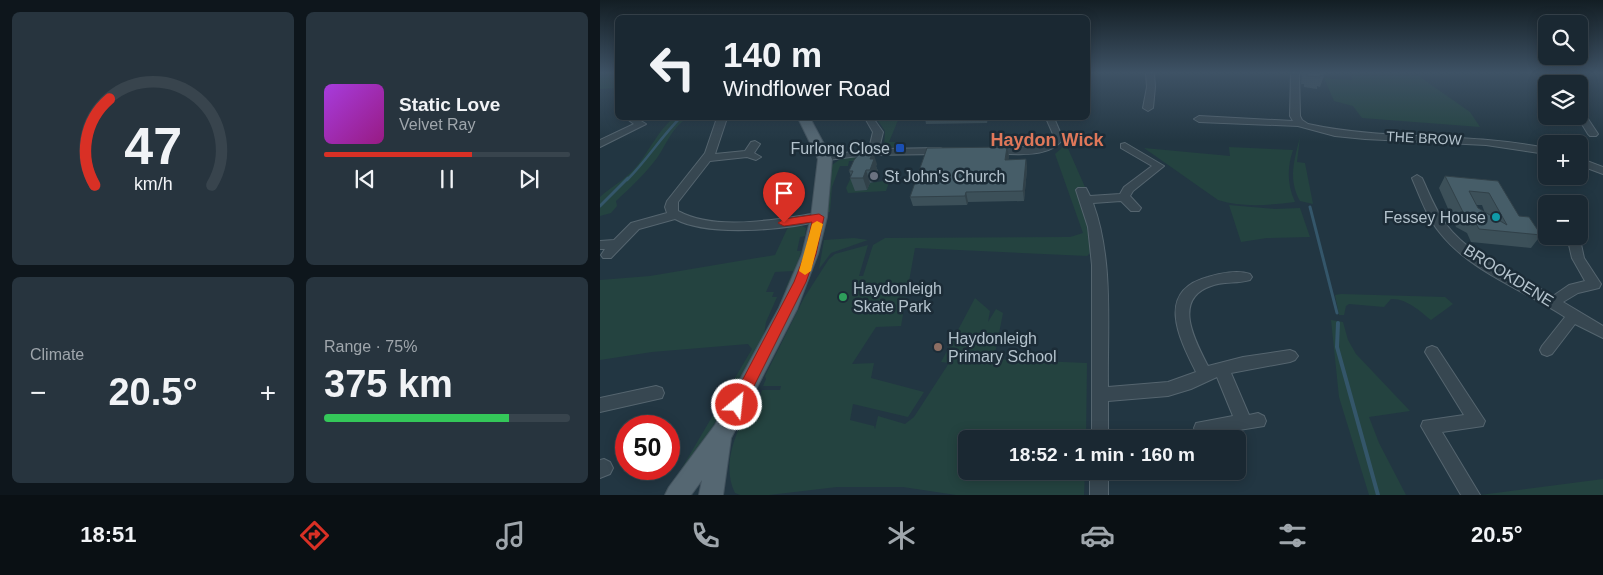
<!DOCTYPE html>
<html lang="en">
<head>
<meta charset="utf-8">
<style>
	:root { --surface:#1a2832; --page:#27343e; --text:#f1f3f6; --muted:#9fa6ac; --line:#38444d; --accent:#d93025 }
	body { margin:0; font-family:Arial,sans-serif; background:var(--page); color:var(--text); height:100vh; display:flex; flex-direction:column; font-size:19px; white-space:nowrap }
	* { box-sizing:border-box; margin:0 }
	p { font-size:16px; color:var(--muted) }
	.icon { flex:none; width:28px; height:28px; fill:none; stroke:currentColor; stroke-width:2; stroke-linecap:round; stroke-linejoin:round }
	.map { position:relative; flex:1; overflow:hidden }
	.side { display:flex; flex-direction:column; gap:12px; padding:12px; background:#0e161c; width:600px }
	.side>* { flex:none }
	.guide { position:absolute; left:15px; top:15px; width:475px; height:105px; border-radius:8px; box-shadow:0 2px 12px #0003,0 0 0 1px var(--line); background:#1a2832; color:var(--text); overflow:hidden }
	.tools { position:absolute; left:938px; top:15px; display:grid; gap:10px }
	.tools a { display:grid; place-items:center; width:50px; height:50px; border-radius:8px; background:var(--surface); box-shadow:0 2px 12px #0003,0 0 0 1px var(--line); font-size:25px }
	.speed { position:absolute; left:15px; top:415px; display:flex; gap:10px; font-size:25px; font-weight:700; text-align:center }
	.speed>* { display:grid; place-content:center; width:65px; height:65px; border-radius:50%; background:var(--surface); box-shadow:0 2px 12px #0003,0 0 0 1px var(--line); line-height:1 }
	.speed .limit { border:8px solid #d22; background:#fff; color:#111 }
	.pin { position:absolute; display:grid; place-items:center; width:42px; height:42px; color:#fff; margin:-51px -21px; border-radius:50% 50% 50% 0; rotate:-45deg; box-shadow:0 0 5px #0007 }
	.pin .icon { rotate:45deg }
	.me { position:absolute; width:55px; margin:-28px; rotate:28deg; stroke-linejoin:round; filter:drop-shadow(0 0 4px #0008) }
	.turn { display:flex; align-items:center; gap:18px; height:105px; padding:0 25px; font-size:22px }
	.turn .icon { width:65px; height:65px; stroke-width:2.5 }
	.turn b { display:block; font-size:35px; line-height:42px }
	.big { font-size:38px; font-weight:700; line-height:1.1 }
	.side .tile { flex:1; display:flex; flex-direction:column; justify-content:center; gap:8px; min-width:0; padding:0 18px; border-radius:8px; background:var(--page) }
	.side .dial { align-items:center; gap:0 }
	.dial svg { height:130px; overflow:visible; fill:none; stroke:var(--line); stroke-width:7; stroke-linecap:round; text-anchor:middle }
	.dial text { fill:var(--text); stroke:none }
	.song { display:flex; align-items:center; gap:15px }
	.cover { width:60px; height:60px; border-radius:8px; background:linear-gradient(135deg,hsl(280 70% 55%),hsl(310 70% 35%)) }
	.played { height:5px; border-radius:2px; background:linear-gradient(90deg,var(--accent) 60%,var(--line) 60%) }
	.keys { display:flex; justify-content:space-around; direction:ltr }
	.heat { display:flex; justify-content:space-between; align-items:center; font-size:28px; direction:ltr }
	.charge { height:8px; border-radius:4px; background:linear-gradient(90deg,#34c759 75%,var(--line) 0) }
	.side .tiles { flex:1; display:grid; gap:12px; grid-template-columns:repeat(2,1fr) }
	.trip { position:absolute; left:358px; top:430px; width:288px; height:50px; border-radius:8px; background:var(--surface); box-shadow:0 2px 12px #0003,0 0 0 1px var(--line); font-weight:700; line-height:50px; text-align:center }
	.tabs { display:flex; height:80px; justify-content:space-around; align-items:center; background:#0a1014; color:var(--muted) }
	.tabs .icon { width:35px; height:35px }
	.tabs .selected { color:var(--accent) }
	.tabs b { font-size:22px; color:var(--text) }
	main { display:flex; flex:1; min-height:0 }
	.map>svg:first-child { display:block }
</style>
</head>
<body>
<main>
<section class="side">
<div class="tiles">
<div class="tile dial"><svg viewBox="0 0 100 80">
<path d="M14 69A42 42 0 1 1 86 69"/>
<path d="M14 69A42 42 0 0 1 23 16" stroke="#d93025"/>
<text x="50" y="56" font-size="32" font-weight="700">47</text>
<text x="50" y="72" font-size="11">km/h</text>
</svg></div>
<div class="tile">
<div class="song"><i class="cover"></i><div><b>Static Love</b><p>Velvet Ray</p></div></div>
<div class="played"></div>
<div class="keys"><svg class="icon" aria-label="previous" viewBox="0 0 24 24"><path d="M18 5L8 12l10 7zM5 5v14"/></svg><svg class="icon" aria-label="pause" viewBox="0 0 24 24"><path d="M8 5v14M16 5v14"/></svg><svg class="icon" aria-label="next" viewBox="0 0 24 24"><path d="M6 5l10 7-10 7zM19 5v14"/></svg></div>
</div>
<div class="tile"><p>Climate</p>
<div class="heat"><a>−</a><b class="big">20.5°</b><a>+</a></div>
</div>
<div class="tile"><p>Range · 75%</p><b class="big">375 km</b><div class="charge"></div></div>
</div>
</section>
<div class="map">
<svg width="1003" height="495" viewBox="0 0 1003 495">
	<rect width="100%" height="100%" fill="#223642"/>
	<!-- green -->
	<g fill="#244340">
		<polygon points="0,73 17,73 17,88 0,89"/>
		<polygon points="750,73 804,73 817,75 870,112 880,127 762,118 753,106 734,101 724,78 752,80"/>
		<path d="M73,118H87C71,129 68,142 57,158C45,174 31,187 16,201L17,206L11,213L0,216V197C11,187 26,179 36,167C51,149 55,135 73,118Z"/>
		<polygon points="276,118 299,118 289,142 296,142 294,147 284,147 285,131"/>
		<path d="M700,137L697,162L705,163L713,204L700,201C688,179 694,161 700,137Z"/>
		<path d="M466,144L485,187L478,188V195L486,214L490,253L487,256L315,248L308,287L297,288L295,296L306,297L301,326L276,327L252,364L274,363L271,378L324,392L308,417L253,404L250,420L274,426L275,429L278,416L305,424L314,417L349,363L341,362L375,298L390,311L388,322L396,309L403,313L394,359L487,363L486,439H366V471H485L484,495H356L303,487H237L169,495H140L135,493C119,461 141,423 155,395L160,396L162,390H180L181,386H163L166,379L165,376L204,298L229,259L235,254L268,245L259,276H263L273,245L285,238L470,237L483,233L455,154Z"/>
		<path d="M629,147L693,150C687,168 687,184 695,202C670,205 643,208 618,200L544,148L630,156Z"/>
		<polygon points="250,156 259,156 258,161 249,161 248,166 240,166 232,187 230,212 227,212 232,165 239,160"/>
		<polygon points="254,171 267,190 270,183 290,180 286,191 248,193 246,188"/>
		<polygon points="629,205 675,209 700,208 710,237 667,238 641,242"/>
		<polygon points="189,225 200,225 206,228 205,236 200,237 197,251 201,251 194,277 184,292 193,271 175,272 166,292 174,292 172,297 177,297 166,322 164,335 155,354 106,438 66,495 152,349 148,344 52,352 0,360 0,280 50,276 175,255"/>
		<polygon points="254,238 268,240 231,253 219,269 224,240"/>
		<path d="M741,294L845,297L853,304L831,320C820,311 806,298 791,299L784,307L749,304L746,306L744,315H739L735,295Z"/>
		<polygon points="731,320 743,322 748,340 756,354 810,411 769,417 779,443 806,495 769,495 739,397"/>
		<polygon points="1003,479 1003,495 880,495"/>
	</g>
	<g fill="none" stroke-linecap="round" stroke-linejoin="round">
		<!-- stream-far2 -->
		<path stroke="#34566a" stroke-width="2.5" d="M27,180C47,160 61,137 80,118"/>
		<!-- stream-far1 -->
		<g stroke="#34566a" stroke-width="3">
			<polyline points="0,206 28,178"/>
			<polyline points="710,207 737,313"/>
		</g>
		<!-- stream -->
		<polyline stroke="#34566a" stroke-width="4" points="738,323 737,347 778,495"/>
		<defs>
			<g id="minor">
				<polygon points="546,73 554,73 555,87 553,108 548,111 543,108 547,87"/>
				<path d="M691,73H699L700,116L702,120L708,124C787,141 867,132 946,148V154L886,145L765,139L735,136L698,126L599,122L594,119L599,116L693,121L690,116Z"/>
				<polygon points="942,73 950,73 959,84 950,84"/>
				<polygon points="979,109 982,110 998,134 996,136 990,136 988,134 977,116 979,116"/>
				<polygon points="26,118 36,118 46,124 0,147 0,140 34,124"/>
				<path d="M117,118H127L115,154L145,151L151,142L155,141L160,144L154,153L161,157L156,160L147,157L110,161L78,202V211C117,232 177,219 219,213L223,214L225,217L223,220C187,230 108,237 75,219L39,229L11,258H3L1,255L5,249H0V241L14,240L31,223L67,213L65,207L67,201L105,153Z"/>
				<polygon points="265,118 273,118 283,132 279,149 341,148 346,151 341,154 265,155 221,161 220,159 221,157 269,149 273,132"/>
				<path d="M446,118H454L463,139C449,159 413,154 391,153L386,150L391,147H428L445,145L451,142L453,134Z"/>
				<path d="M525,143L564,166L533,191L530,196L541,208L539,211H531L521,201L493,203C514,260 507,328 508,387L568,382L596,372C579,338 555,291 608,277C620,273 638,270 650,274L652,277L650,280C637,284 623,281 611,286C572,299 595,341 608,366L643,357L690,350L695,352L698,356L695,360L690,362L631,373L649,415L658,413L664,416L666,421L664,426L602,436L596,433L594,428L596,423L633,416L617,377L591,389L568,396L508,401V439H492V265L488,227L476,190L478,188H486L490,196L520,194L524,187L552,166L521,148V144Z"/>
				<polygon points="979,158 1003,167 1003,174 979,165"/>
				<path d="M817,175L822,178C829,193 835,209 845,223C871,258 916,274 953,296L969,285L985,281L972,258L967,236L979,235L984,258L1001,284L999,288L978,293L963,302L1003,326V338L975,324L952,354L947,356L942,354L940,350L942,346L965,317C924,290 871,272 840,233C827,217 820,197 812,178Z"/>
				<polygon points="832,346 837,348 885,421 883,426 842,432 880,495 861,495 821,426 823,421 864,415 825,352 827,348"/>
				<polygon points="56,386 62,388 64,393 62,398 0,412 0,398"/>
				<polygon points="4,459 10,462 13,468 10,474 0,478 0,460"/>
				<rect x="490" y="471" width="18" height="24"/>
			</g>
			<polygon id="major" points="198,118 210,118 232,159 227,217 218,254 197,309 131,438 123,495 99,495 102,480 91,495 65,495 69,487 115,425 179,308 202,254 211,217 218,159"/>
		</defs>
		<!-- minor casing -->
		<use href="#minor" stroke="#55656f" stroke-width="2"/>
		<!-- major casing -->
		<use href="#major" stroke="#43535e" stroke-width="2"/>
		<!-- minor -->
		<use href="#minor" fill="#374751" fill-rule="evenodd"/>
		<!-- major -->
		<use href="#major" fill="#556772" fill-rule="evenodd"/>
	</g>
	<!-- wall -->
	<g fill="#3c5059" fill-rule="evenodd">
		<polygon points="702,73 724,73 724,76 720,87 717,86 717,89 704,87 704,84 701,84"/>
		<polygon points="325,118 433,118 388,118 387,123 326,124"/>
		<polygon points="407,147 409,156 408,160 426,159 427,169 424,201 368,202 367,205 313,206 310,197"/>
		<polygon points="277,164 276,166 278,171 274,182 270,183 267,190 255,191 250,178 251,176 249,171"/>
		<path d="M845,176L898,181L919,216L941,235L931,248L871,242L867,233L856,227L839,188ZM876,205H882L885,213L878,208Z"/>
	</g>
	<!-- shaded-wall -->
	<g fill="#314149">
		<polygon points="407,147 409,156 407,169 405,160"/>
		<polygon points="273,152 277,164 276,166 278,171 274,182 270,170 270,159"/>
		<polygon points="426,159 427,169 424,201 423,191"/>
		<polygon points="266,170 270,183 267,190 263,178"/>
		<polygon points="366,192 368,202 367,205 365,196"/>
	</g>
	<!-- building -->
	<g fill="#465d68" stroke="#314149" fill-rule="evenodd">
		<polygon points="704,73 724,73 724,76 720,75 720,77 707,76 707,73"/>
		<polygon points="407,147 405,160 426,159 423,191 366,192 365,196 310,197 327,148"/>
		<polygon points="273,152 270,159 274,159 270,170 266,170 263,178 250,178 253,171 249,171 254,160 260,153"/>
		<path d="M845,176L898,181L919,216L929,217L941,235L879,229L874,220L864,214ZM869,191L889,193L907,225L878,208Z"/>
	</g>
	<!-- sky -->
	<linearGradient id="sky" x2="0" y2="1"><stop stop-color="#131e24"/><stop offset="0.51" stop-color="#3e5265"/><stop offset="1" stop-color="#3e5265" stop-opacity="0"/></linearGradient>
	<rect width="1003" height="142" fill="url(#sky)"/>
	<!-- route -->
	<polygon fill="#d93025" stroke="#8d1f18" points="219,214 224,217 216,254 206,282 142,410 137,412 132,410 130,405 132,400 194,282 205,254 212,222 184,226 178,223 184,219"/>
	<!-- slow -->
	<polygon fill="#f59e0b" points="217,221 223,224 211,271 205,275 199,271 212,224"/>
	<!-- markers -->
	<rect fill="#1a4fb4" stroke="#1c2c37" stroke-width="2" x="295" y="143" width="10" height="10" rx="2.5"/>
	<circle fill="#6b7280" stroke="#1c2c37" stroke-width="2" cx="274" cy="176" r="5"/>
	<circle fill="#0f9aa8" stroke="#1c2c37" stroke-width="2" cx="896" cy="217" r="5"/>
	<circle fill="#2e9e5b" stroke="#1c2c37" stroke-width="2" cx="243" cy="297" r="5"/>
	<circle fill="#8d6e63" stroke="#1c2c37" stroke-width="2" cx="338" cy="347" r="5"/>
	<g text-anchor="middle" stroke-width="5" stroke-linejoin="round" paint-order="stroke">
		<!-- far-street labels -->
		<g font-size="14" fill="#b3c2cc" stroke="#1c2c37">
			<text transform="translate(824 138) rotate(3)" y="5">THE BROW</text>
		</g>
		<!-- poi labels -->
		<g font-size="16" fill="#b3c2cc" stroke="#1c2c37" text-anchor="start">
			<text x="290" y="154" text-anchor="end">Furlong Close</text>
			<text x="284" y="182">St John's Church</text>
			<text x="886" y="223" text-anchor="end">Fessey House</text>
			<text x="253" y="294">Haydonleigh<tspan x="253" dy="18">Skate Park</tspan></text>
			<text x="348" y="344">Haydonleigh<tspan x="348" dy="18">Primary School</tspan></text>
		</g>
		<!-- street labels -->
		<g font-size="16" fill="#b3c2cc" stroke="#1c2c37">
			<text transform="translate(909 275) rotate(32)" y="6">BROOKDENE</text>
		</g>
		<!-- far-district labels -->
		<g font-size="18" font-weight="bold" fill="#e0785a" stroke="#1c2c37">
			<text x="447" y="146">Haydon Wick</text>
		</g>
	</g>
</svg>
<div class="tools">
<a><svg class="icon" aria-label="search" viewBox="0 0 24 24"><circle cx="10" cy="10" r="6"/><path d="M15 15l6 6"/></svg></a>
<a><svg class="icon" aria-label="layers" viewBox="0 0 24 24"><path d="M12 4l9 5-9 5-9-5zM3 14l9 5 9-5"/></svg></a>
<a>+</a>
<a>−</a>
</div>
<div class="speed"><div class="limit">50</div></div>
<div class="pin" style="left:184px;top:223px;background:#d93025"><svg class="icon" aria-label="arrive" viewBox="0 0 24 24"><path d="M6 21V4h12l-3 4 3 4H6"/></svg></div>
<svg class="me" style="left:137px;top:405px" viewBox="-20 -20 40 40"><circle r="17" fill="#d93025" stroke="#fff" stroke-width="3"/><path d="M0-11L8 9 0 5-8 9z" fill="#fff"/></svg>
<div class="trip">18:52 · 1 min · 160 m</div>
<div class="guide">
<div class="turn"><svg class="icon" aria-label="left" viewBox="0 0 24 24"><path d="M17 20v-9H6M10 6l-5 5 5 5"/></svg><div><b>140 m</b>Windflower Road</div></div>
</div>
</div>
</main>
<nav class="tabs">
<b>18:51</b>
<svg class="icon selected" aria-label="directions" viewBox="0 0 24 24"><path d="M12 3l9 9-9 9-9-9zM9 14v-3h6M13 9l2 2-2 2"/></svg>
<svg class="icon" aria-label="music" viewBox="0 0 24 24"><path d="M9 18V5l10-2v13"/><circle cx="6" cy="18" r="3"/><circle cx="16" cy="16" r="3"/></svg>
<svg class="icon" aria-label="phone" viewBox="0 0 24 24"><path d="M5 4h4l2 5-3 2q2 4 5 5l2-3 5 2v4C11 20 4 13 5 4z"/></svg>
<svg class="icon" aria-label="climate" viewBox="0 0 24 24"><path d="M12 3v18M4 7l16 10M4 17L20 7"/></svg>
<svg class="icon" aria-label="car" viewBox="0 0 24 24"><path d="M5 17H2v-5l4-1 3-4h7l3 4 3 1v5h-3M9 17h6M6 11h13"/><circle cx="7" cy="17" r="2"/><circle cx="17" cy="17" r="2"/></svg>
<svg class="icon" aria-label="filters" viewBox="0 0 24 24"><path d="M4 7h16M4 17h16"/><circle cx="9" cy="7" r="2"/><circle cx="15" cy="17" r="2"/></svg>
<b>20.5°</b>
</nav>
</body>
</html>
